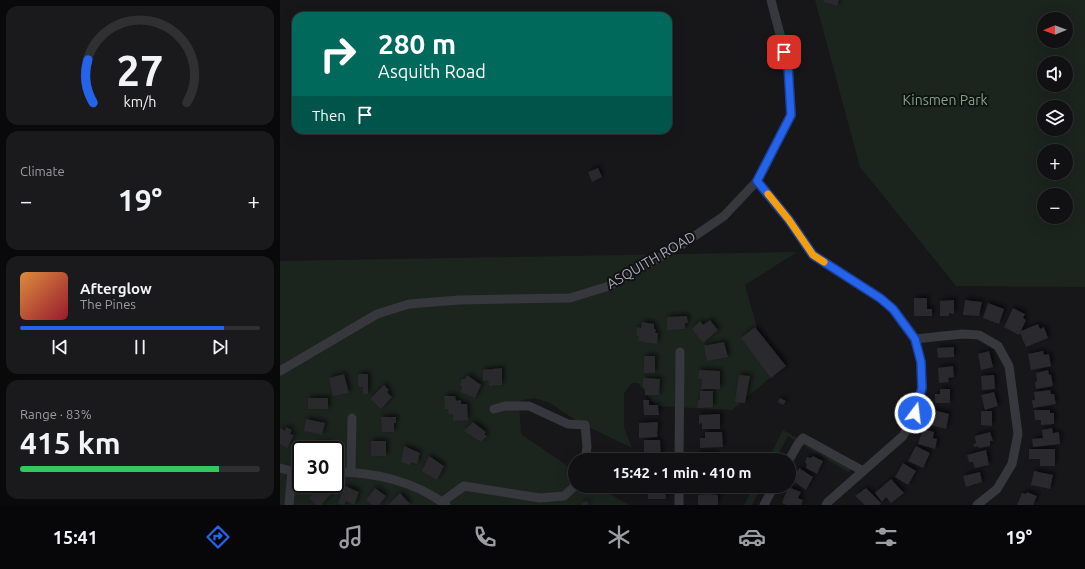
<!DOCTYPE html>
<html lang="en">
<head>
<meta charset="utf-8">
<style>
	:root { --surface:#111013; --page:#1a191c; --text:#f1f3f6; --muted:#9c9da0; --line:#303033; --accent:#2563eb }
	body { margin:0; font-family:Ubuntu,sans-serif; background:var(--page); color:var(--text); height:100vh; display:flex; flex-direction:column; font-size:15px; white-space:nowrap }
	* { box-sizing:border-box; margin:0 }
	p { font-size:13px; color:var(--muted) }
	.icon { flex:none; width:22px; height:22px; fill:none; stroke:currentColor; stroke-width:2; stroke-linecap:round; stroke-linejoin:round }
	.map { position:relative; flex:1; overflow:hidden }
	.drawer { display:flex; flex-direction:column; gap:6px; padding:6px; background:#09090a; width:280px }
	.drawer>* { flex:none }
	.hud { position:absolute; left:12px; top:12px; width:380px; height:122px; border-radius:12px; box-shadow:0 4px 16px #0002,0 0 0 1px var(--line); background:#00695c; color:#fff; overflow:hidden }
	.needle { width:26px; rotate:269deg }
	.fabs { position:absolute; left:757px; top:12px; display:grid; gap:8px }
	.fabs a { display:grid; place-items:center; width:36px; height:36px; border-radius:50%; background:var(--surface); box-shadow:0 4px 16px #0002,0 0 0 1px var(--line); font-size:20px }
	.speed { position:absolute; left:12px; top:441px; display:flex; gap:8px; font-size:20px; font-weight:700; text-align:center }
	.speed>* { display:grid; place-content:center; width:52px; height:52px; border-radius:50%; background:var(--surface); box-shadow:0 4px 16px #0002,0 0 0 1px var(--line); line-height:1 }
	.speed .limit { border:2px solid #111; border-radius:6px; background:#fff; color:#111 }
	.pin { position:absolute; display:grid; place-items:center; width:34px; height:34px; color:#fff; margin:-17px; border-radius:8px; box-shadow:0 2px 6px #0006 }
	.me { position:absolute; width:44px; margin:-22px; rotate:15deg; stroke-linejoin:round; filter:drop-shadow(0 0 3px #0008) }
	.turn { display:flex; align-items:center; gap:14px; height:84px; padding:0 20px; font-size:18px }
	.turn .icon { width:52px; height:52px; stroke-width:2.5 }
	.turn b { display:block; font-size:28px; line-height:34px }
	.then { display:flex; align-items:center; height:38px; padding:0 20px; background:#0003; gap:8px; font-size:15px }
	.big { font-size:30px; font-weight:700; line-height:1.1 }
	.drawer .widget { flex:1; display:flex; flex-direction:column; justify-content:center; gap:6px; min-width:0; padding:0 14px; border-radius:12px; background:var(--page) }
	.drawer .dial { align-items:center; gap:0 }
	.dial svg { height:104px; overflow:visible; fill:none; stroke:var(--line); stroke-width:7; stroke-linecap:round; text-anchor:middle }
	.dial text { fill:var(--text); stroke:none }
	.song { display:flex; align-items:center; gap:12px }
	.cover { width:48px; height:48px; border-radius:6px; background:linear-gradient(135deg,hsl(30 70% 55%),hsl(350 70% 35%)) }
	.played { height:4px; border-radius:2px; background:linear-gradient(90deg,var(--accent) 85%,var(--line) 85%) }
	.keys { display:flex; justify-content:space-around; direction:ltr }
	.heat { display:flex; justify-content:space-between; align-items:center; font-size:22px; direction:ltr }
	.charge { height:6px; border-radius:3px; background:linear-gradient(90deg,#34c759 83%,var(--line) 0) }
	.trip { position:absolute; left:288px; top:453px; width:228px; height:40px; border-radius:20px; background:var(--surface); box-shadow:0 4px 16px #0002,0 0 0 1px var(--line); font-weight:700; line-height:40px; text-align:center }
	.tabs { display:flex; height:64px; justify-content:space-around; align-items:center; background:#070608; color:var(--muted) }
	.tabs .icon { width:28px; height:28px }
	.tabs .active { color:var(--accent) }
	.tabs b { font-size:18px; color:var(--text) }
	main { display:flex; flex:1; min-height:0 }
	.map>svg:first-child { display:block }
</style>
</head>
<body>
<main>
<section class="drawer">
<div class="widget dial"><svg viewBox="0 0 100 80">
<path d="M14 69A42 42 0 1 1 86 69"/>
<path d="M14 69A42 42 0 0 1 10 36" stroke="#2563eb"/>
<text x="50" y="56" font-size="32" font-weight="700">27</text>
<text x="50" y="72" font-size="11">km/h</text>
</svg></div>
<div class="widget"><p>Climate</p>
<div class="heat"><a>−</a><b class="big">19°</b><a>+</a></div>
</div>
<div class="widget">
<div class="song"><i class="cover"></i><div><b>Afterglow</b><p>The Pines</p></div></div>
<div class="played"></div>
<div class="keys"><svg class="icon" aria-label="previous" viewBox="0 0 24 24"><path d="M18 5L8 12l10 7zM5 5v14"/></svg><svg class="icon" aria-label="pause" viewBox="0 0 24 24"><path d="M8 5v14M16 5v14"/></svg><svg class="icon" aria-label="next" viewBox="0 0 24 24"><path d="M6 5l10 7-10 7zM19 5v14"/></svg></div>
</div>
<div class="widget"><p>Range · 83%</p><b class="big">415 km</b><div class="charge"></div></div>
</section>
<div class="map">
<svg width="805" height="505" viewBox="0 0 805 505">
	<defs>
		<filter id="shadow"><feDropShadow dx="2.5" dy="-2.5" stdDeviation="2" flood-color="#0009"/></filter>
	</defs>
	<rect width="100%" height="100%" fill="#171619"/>
	<!-- green -->
	<g fill="#1c241e" fill-rule="evenodd">
		<path d="M535,0H805V287L676,286L580,167ZM764,19H786V41H764ZM764,63H786V85H764ZM764,107H786V129H764ZM764,151H786V173H764ZM764,195H786V217H764Z"/>
		<path d="M517,252L465,285L491,377L452,410L376,406L358,383H352L344,393V427L352,448L300,423L270,403L254,398L239,401L241,434L295,471V486H318L340,500L350,505H0V261ZM21,450H55V484H21Z"/>
		<polygon points="503,430 571,469 568,472 508,436 495,460 488,460"/>
		<polygon points="474,486 482,486 472,505 464,505"/>
	</g>
	<!-- building -->
	<g fill="#2a292d" filter="url(#shadow)">
		<polygon points="544,0 559,0 557,6 544,2"/>
		<polygon points="318,168 322,177 312,182 308,172"/>
		<polygon points="634,298 647,298 647,309 652,309 652,316 634,316"/>
		<polygon points="674,300 674,314 669,313 669,316 660,316 660,301"/>
		<polygon points="685,300 702,302 699,316 683,315"/>
		<polygon points="708,303 724,309 719,324 703,318"/>
		<polygon points="733,308 745,314 743,318 746,320 741,331 758,324 760,329 764,327 768,338 746,347 740,333 739,335 724,327"/>
		<polygon points="407,316 408,323 405,323 405,329 387,330 387,317"/>
		<polygon points="430,320 438,330 423,343 412,329 420,321 423,325"/>
		<polygon points="362,322 374,324 374,329 376,329 375,333 378,333 377,344 358,341 359,336 356,335 357,327 361,328"/>
		<polygon points="475,327 506,366 491,378 461,338"/>
		<polygon points="444,342 448,357 427,361 424,346"/>
		<polygon points="674,347 674,357 658,358 657,348"/>
		<polygon points="709,351 713,367 701,370 698,354"/>
		<polygon points="763,351 764,355 769,354 771,366 751,370 748,354"/>
		<rect x="364" y="356" width="11" height="17"/>
		<polygon points="673,366 674,377 668,378 669,382 659,383 658,368"/>
		<polygon points="222,368 222,385 209,386 208,380 203,381 203,370"/>
		<polygon points="419,370 440,371 440,389 421,389 422,379 418,379"/>
		<polygon points="768,370 769,375 771,374 773,386 756,389 755,382 757,381 756,373"/>
		<polygon points="64,374 69,393 53,396 49,378"/>
		<polygon points="78,374 88,374 88,394 83,394 83,387 78,387"/>
		<polygon points="187,375 201,385 195,398 181,392 182,386 180,385 182,379 185,379"/>
		<polygon points="459,375 470,376 465,403 455,402"/>
		<polygon points="714,375 715,389 702,390 701,376"/>
		<polygon points="363,378 380,379 379,395 365,395 365,388 363,388"/>
		<polygon points="104,385 109,390 107,392 112,397 101,409 90,399"/>
		<polygon points="660,389 670,389 670,403 655,403 655,394 660,394"/>
		<polygon points="770,390 771,394 774,394 776,404 753,408 752,400 755,400 754,392"/>
		<polygon points="420,391 433,391 433,407 418,408 418,400 420,400"/>
		<polygon points="714,392 718,406 705,410 701,395"/>
		<polygon points="164,396 175,396 176,401 181,400 181,404 187,404 188,420 173,421 173,414 169,414 168,409 165,409"/>
		<rect x="28" y="398" width="20" height="11"/>
		<polygon points="500,398 506,401 503,405 498,402"/>
		<polygon points="363,400 369,400 369,405 378,405 379,415 364,415"/>
		<polygon points="650,409 669,414 666,429 647,424"/>
		<polygon points="754,410 770,410 770,413 774,413 774,424 761,425 761,420 755,420"/>
		<polygon points="701,411 712,411 712,426 701,425"/>
		<polygon points="440,414 440,429 422,429 422,423 419,424 419,415"/>
		<polygon points="101,417 116,417 116,423 114,423 114,432 102,432"/>
		<polygon points="26,419 45,423 42,435 24,431"/>
		<polygon points="193,422 206,432 204,434 207,436 201,442 184,431"/>
		<polygon points="378,422 377,437 359,438 359,423"/>
		<polygon points="6,427 12,430 10,434 14,435 7,448 0,444 0,430 1,428 5,431"/>
		<polygon points="772,428 773,433 779,432 780,444 753,447 752,439 763,438 762,430"/>
		<polygon points="643,429 654,432 653,438 657,439 655,449 638,444"/>
		<polygon points="425,432 442,432 443,447 420,448 420,438 425,438"/>
		<polygon points="710,432 713,441 710,441 710,446 699,448 698,446 694,447 694,444 696,443 695,436"/>
		<polygon points="364,440 380,440 381,458 364,459"/>
		<rect x="91" y="441" width="15" height="15"/>
		<rect x="36" y="443" width="14" height="7"/>
		<polygon points="124,446 140,453 137,464 131,462 130,465 121,462"/>
		<polygon points="636,446 650,453 643,468 628,461"/>
		<polygon points="749,449 775,449 775,466 760,466 760,459 749,459"/>
		<polygon points="706,450 709,465 695,468 693,462 689,462 687,455"/>
		<polygon points="418,453 437,454 437,460 418,460"/>
		<polygon points="149,456 164,466 157,480 142,471"/>
		<polygon points="533,456 543,461 537,474 526,468 527,464 525,463 527,457 531,458"/>
		<polygon points="623,463 636,471 628,485 615,477"/>
		<polygon points="519,468 533,477 526,490 512,480"/>
		<polygon points="754,471 773,475 770,489 751,485"/>
		<polygon points="700,472 702,482 686,487 683,476"/>
		<polygon points="611,479 624,493 611,503 606,497 602,502 595,493"/>
		<polygon points="41,484 51,494 41,505 36,505 29,498"/>
		<polygon points="65,486 79,492 74,505 66,501 64,505 58,503"/>
		<polygon points="363,486 385,486 386,499 368,499 368,494 363,494"/>
		<polygon points="418,486 438,486 438,491 418,492"/>
		<polygon points="508,487 521,492 518,498 523,500 521,505 506,505 502,503"/>
		<polygon points="95,488 106,496 99,505 93,505 86,500"/>
		<polygon points="586,488 601,503 600,505 585,505 575,496"/>
		<polygon points="747,492 757,496 753,505 737,505 742,493 746,494"/>
		<polygon points="120,493 130,504 128,505 110,505 109,504"/>
		<polygon points="428,494 438,495 438,505 418,505 418,495"/>
		<polygon points="308,501 308,505 302,505 302,503"/>
	</g>
	<g fill="none" stroke-linecap="round" stroke-linejoin="round">
		<!-- minor -->
		<g stroke="#37373e" stroke-width="9">
			<polyline points="477,181 509,220 533,255 600,298 613,309 635,339 641,362 642,388 635,413 623,436 548,502 546,505"/>
			<polyline points="635,339 682,334 699,335 718,346 729,366 738,434 732,464 717,489 697,505"/>
			<polyline points="0,371 97,314 129,304 179,300 290,298 329,286 403,244 444,216 477,181 511,115 508,65 491,0"/>
			<polyline points="214,409 225,406 249,406 288,424 305,425 307,447 305,460"/>
			<polyline points="399,460 400,352"/>
			<polyline points="509,460 518,444 523,438 583,471"/>
			<polyline points="0,468 12,471 21,471"/>
			<path d="M55,472C93,472 135,481 166,505"/>
			<polyline points="71,472 72,418"/>
			<polyline points="162,502 184,486 260,498 284,496 295,486"/>
			<polyline points="9,505 12,471"/>
			<polyline points="399,505 399,486"/>
			<polyline points="484,505 494,486"/>
		</g>
	</g>
	<g fill="none" stroke-linecap="round" stroke-linejoin="round">
		<defs>
			<polyline id="route" points="504,52 508,65 511,115 477,181 509,220 533,255 600,298 613,309 635,339 641,362 642,388 635,413"/>
		</defs>
		<!-- route casing -->
		<use href="#route" stroke="#184099" stroke-width="10"/>
		<!-- route -->
		<use href="#route" stroke="#2563eb" stroke-width="7"/>
		<!-- slow -->
		<polyline stroke="#f59e0b" stroke-width="7" points="488,194 509,220 533,255 544,262"/>
	</g>
	<g text-anchor="middle" stroke-width="4" stroke-linejoin="round" paint-order="stroke">
		<!-- park labels -->
		<g font-size="14" fill="#7ca784" stroke="#121114">
			<text x="665" y="105">Kinsmen Park</text>
		</g>
		<!-- street labels -->
		<g font-size="14" fill="#a7aaba" stroke="#121114">
			<text transform="translate(371 260) rotate(-30)" y="5">ASQUITH ROAD</text>
		</g>
	</g>
</svg>
<div class="fabs">
<a><svg class="needle" viewBox="-14 -14 28 28"><path d="M0-13l5 13h-10z" fill="#e53935"/><path d="M0 13l5-13h-10z" fill="#9c9da0"/></svg></a>
<a><svg class="icon" aria-label="sound" viewBox="0 0 24 24"><path d="M4 9h4l5-4v14l-5-4H4zM17 9q2 3 0 6"/></svg></a>
<a><svg class="icon" aria-label="layers" viewBox="0 0 24 24"><path d="M12 4l9 5-9 5-9-5zM3 14l9 5 9-5"/></svg></a>
<a>+</a>
<a>−</a>
</div>
<div class="speed"><div class="limit">30</div></div>
<div class="pin" style="left:504px;top:52px;background:#d93025"><svg class="icon" aria-label="arrive" viewBox="0 0 24 24"><path d="M6 21V4h12l-3 4 3 4H6"/></svg></div>
<svg class="me" style="left:635px;top:413px" viewBox="-20 -20 40 40"><circle r="17" fill="#2563eb" stroke="#fff" stroke-width="3"/><path d="M0-11L8 9 0 5-8 9z" fill="#fff"/></svg>
<div class="trip">15:42 · 1 min · 410 m</div>
<div class="hud">
<div class="turn"><svg class="icon" aria-label="right" viewBox="0 0 24 24"><path d="M7 20v-9h11M14 6l5 5-5 5"/></svg><div><b>280 m</b>Asquith Road</div></div>
<div class="then">Then<svg class="icon" aria-label="arrive" viewBox="0 0 24 24"><path d="M6 21V4h12l-3 4 3 4H6"/></svg></div>
</div>
</div>
</main>
<nav class="tabs">
<b>15:41</b>
<svg class="icon active" aria-label="directions" viewBox="0 0 24 24"><path d="M12 3l9 9-9 9-9-9zM9 14v-3h6M13 9l2 2-2 2"/></svg>
<svg class="icon" aria-label="music" viewBox="0 0 24 24"><path d="M9 18V5l10-2v13"/><circle cx="6" cy="18" r="3"/><circle cx="16" cy="16" r="3"/></svg>
<svg class="icon" aria-label="phone" viewBox="0 0 24 24"><path d="M5 4h4l2 5-3 2q2 4 5 5l2-3 5 2v4C11 20 4 13 5 4z"/></svg>
<svg class="icon" aria-label="climate" viewBox="0 0 24 24"><path d="M12 3v18M4 7l16 10M4 17L20 7"/></svg>
<svg class="icon" aria-label="car" viewBox="0 0 24 24"><path d="M5 17H2v-5l4-1 3-4h7l3 4 3 1v5h-3M9 17h6M6 11h13"/><circle cx="7" cy="17" r="2"/><circle cx="17" cy="17" r="2"/></svg>
<svg class="icon" aria-label="filters" viewBox="0 0 24 24"><path d="M4 7h16M4 17h16"/><circle cx="9" cy="7" r="2"/><circle cx="15" cy="17" r="2"/></svg>
<b>19°</b>
</nav>
</body>
</html>
